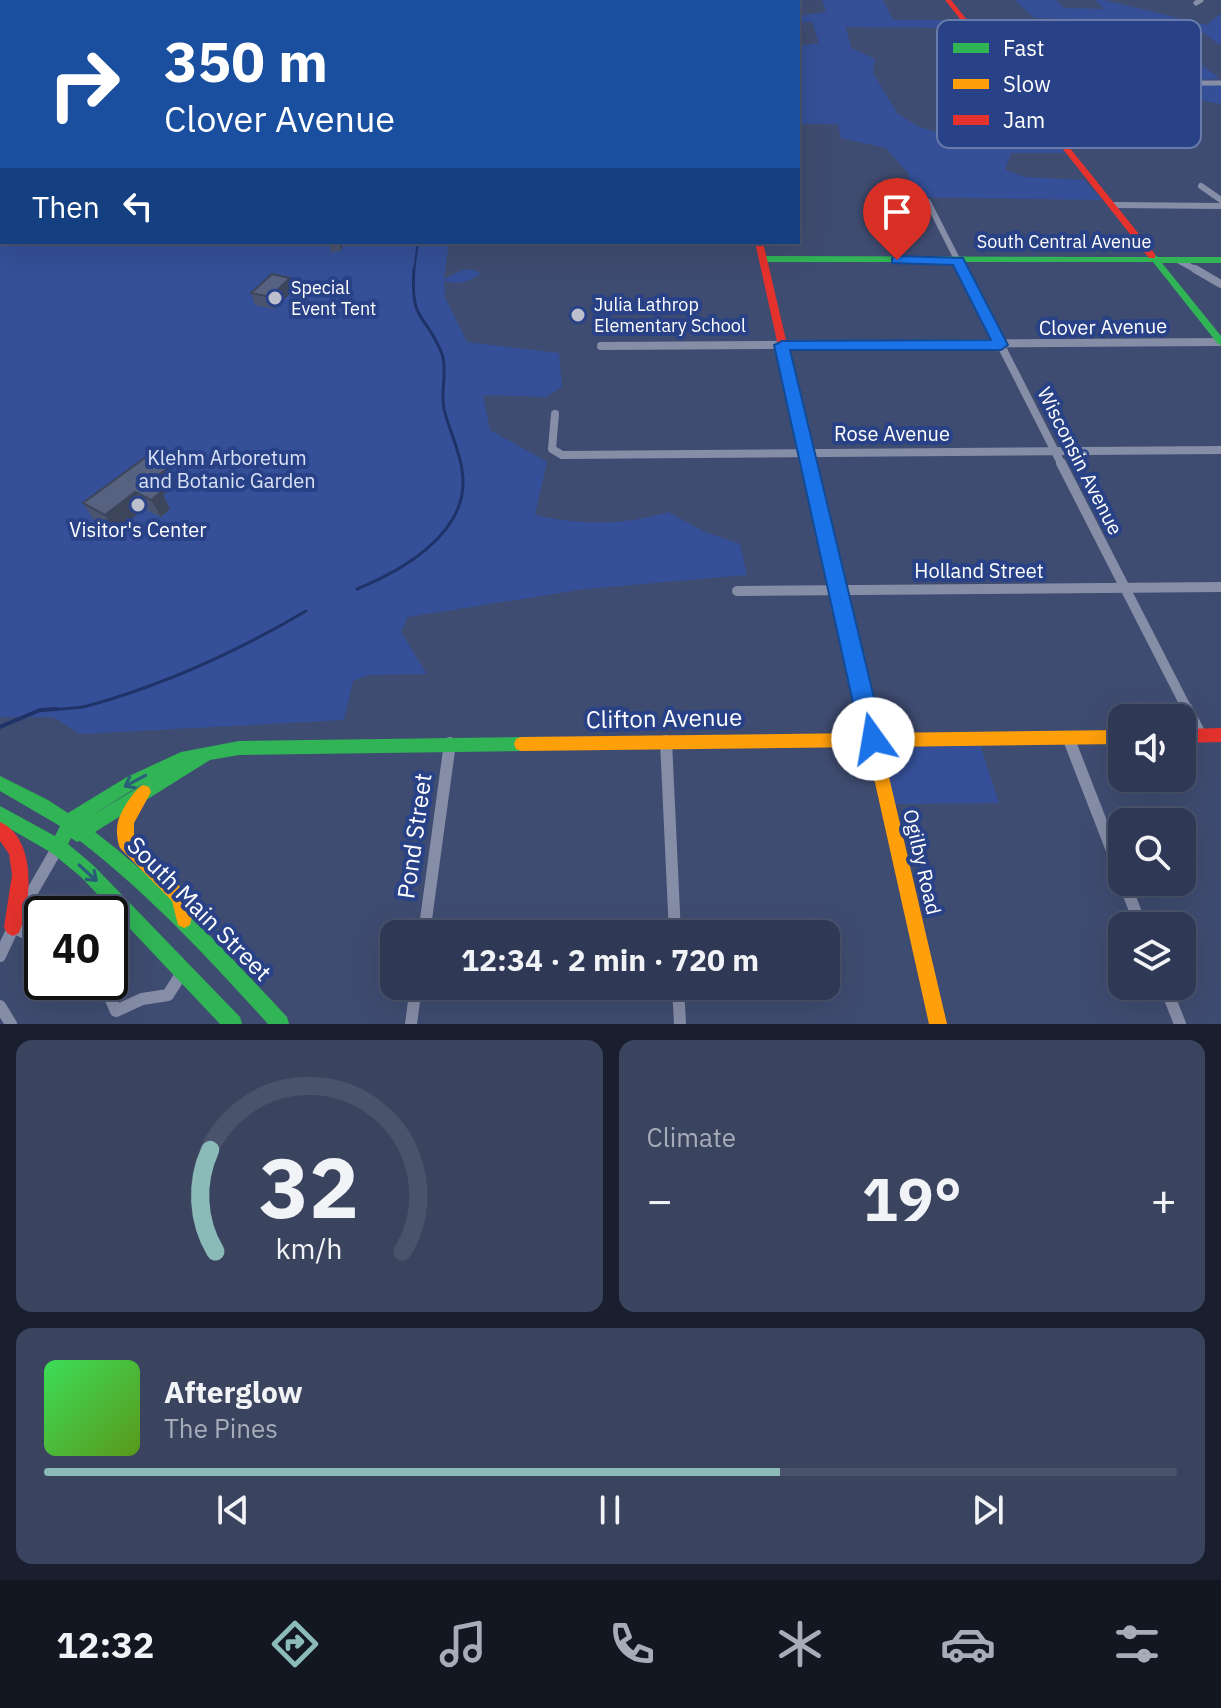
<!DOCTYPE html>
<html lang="en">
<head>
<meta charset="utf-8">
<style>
	:root { --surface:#2f3955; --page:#3b445f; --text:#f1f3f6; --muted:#a7acb9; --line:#4a536c; --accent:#8bbbb9 }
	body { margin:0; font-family:"IBM Plex Sans",sans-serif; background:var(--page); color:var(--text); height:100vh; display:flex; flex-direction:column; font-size:30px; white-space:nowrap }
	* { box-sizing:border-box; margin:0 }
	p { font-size:26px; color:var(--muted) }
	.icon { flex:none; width:44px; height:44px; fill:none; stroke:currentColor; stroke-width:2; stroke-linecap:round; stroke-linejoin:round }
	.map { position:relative; height:1024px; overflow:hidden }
	.side { display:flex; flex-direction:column; gap:16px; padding:16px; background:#1a1f2f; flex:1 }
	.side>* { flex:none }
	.top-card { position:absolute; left:0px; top:0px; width:800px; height:244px; box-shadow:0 8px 32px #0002,0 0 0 2px var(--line); background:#1a4fa0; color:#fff; overflow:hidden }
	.buttons { position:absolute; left:1108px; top:704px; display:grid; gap:16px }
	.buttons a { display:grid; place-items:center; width:88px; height:88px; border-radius:16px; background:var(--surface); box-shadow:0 8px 32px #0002,0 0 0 2px var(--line); font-size:40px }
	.speed { position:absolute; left:24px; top:896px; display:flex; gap:16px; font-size:40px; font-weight:700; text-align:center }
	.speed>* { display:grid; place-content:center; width:104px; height:104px; border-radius:50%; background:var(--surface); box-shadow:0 8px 32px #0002,0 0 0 2px var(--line); line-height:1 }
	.speed .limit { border:4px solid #111; border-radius:12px; background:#fff; color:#111 }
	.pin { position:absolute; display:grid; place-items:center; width:68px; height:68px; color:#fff; margin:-82px -34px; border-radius:50% 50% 50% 0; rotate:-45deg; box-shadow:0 0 8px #0007 }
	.pin .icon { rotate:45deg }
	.me { position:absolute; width:88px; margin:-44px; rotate:347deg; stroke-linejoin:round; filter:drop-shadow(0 0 6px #0008) }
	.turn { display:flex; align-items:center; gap:28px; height:168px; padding:0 32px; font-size:36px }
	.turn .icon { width:104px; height:104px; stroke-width:2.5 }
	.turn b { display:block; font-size:56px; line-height:68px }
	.then { display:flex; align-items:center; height:76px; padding:0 32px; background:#0003; gap:16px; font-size:30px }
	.big { font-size:60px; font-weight:800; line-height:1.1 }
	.side .card { flex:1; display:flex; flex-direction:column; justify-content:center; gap:12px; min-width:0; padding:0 28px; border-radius:16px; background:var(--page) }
	.side .dial { align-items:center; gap:0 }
	.dial svg { height:208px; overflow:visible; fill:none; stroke:var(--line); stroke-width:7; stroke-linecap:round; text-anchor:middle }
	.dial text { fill:var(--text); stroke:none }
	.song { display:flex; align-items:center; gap:24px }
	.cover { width:96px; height:96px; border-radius:12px; background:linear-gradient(135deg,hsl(130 70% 55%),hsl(90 70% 35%)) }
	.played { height:8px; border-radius:4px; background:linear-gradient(90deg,var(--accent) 65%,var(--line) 65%) }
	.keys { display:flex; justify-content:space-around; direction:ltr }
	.heat { display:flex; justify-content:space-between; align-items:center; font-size:44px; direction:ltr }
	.side .tiles { flex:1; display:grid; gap:16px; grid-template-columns:1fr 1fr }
	.card:last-child { grid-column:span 2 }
	.trip { position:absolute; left:380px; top:920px; width:460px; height:80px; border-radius:16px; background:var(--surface); box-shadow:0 8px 32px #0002,0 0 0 2px var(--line); font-weight:800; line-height:80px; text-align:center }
	.menu { display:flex; height:128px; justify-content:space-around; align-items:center; background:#131722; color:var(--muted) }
	.menu .icon { width:56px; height:56px }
	.menu .active { color:var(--accent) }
	.menu b { font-size:36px; color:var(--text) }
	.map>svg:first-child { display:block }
</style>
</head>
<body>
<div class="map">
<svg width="1221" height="1024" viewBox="0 0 1221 1024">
	<rect width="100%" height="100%" fill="#3f4c71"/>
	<!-- green -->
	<g fill="#355098">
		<polygon points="50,0 405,0 48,2"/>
		<polygon points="822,0 883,0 893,20 958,20 966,28 846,27 851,48 875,59 873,73 897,113 917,126 957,139 1053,138 1065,153 1011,153 1005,170 1026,177 1084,180 1102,200 907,197 909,174 886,148 841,138 838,124 798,124 798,46 819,43 812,22 798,23 798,16 826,12"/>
		<polygon points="1015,0 1056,0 1064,8 1104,9 1095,0 1104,0 1207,25 1221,13 1221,46 1204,33 1085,32 1073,19 1034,18"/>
		<polygon points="1105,44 1137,45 1148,56 1197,61 1220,79 1185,80 1172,70 1119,70 1126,79 1102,80 1080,57 1119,57"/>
		<polygon points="1221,85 1221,104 1193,99 1031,93 1028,86"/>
		<path d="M0,242H449L444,279L465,269L475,270L481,274C467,281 460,287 444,280L445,297L467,342L559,353L562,387L546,397L483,395L490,430L547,462L535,515C581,525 623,526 668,512L705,532L740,544L747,575L585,589L408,617L401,632L427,674L368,675L353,681L344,720L80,734L53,717H0Z"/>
		<polygon points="980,745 999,803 895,804 884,756 886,748"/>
	</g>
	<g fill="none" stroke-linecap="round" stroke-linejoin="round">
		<!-- stream-far2 -->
		<polyline stroke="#203369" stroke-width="2" points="414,271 418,242"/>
		<!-- stream-far1 -->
		<g stroke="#203369" stroke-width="3">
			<path d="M357,589C401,571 465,535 463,480C462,455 450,433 444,409C440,391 448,372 442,354C426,312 410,325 414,269"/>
			<path d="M38,711C54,708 71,710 87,706C164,685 238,651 306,611"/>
		</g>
		<!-- stream -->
		<polyline stroke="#203369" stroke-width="4" points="0,727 40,710 56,709"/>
		<!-- street-far4 -->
		<g stroke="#868da7" stroke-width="5">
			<polyline points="43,2 46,0"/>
			<polyline points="1196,3 1201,0"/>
			<polyline points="974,34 1050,34 1100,84"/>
			<polyline points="1015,84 1221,83"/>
		</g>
		<!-- street-far3 -->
		<g stroke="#868da7" stroke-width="6">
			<polyline points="1201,186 1221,200"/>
			<polyline points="928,202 963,271"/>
			<polyline points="1114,205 1221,206"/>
			<polyline points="1178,260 1198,271"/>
		</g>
		<!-- street-far2 -->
		<g stroke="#868da7" stroke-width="8">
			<polyline points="962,269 1062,465"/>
			<polyline points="1195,269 1221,284"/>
			<polyline points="601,346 1221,342"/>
			<polyline points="555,414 552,449 562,455 1221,450"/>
		</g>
		<!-- street-far1 -->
		<g stroke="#868da7" stroke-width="10">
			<polyline points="1061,463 1188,711"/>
			<polyline points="737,591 1221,587"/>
		</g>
		<!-- street -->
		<g stroke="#868da7" stroke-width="12">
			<polyline points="1187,709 1201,736"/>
			<polyline points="1068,737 1122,876"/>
			<polyline points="666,741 675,934"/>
			<polyline points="1124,882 1141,926"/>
			<polyline points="24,906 58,847"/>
			<polyline points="13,927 42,942"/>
			<polyline points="424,934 450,743"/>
			<polyline points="0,956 14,926"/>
			<polyline points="81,982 109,995 116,1011 142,999 168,995 183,971"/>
			<polyline points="678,986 680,1024"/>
			<polyline points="1165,986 1180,1024"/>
			<polyline points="0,1006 11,1024"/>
			<polyline points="411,1024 416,986"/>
		</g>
		<!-- fast -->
		<g fill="#30b455" fill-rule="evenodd">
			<polygon points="1152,253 1158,257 1221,257 1221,263 1162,263 1221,336 1221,345 1218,344 1153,262 763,262 759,259 763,256 1148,257 1149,254"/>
			<path d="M521,737L526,739L528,744L526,749L521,751L239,755L210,760L95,832C166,886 226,952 287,1017L289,1024H268C209,959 150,895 80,841L77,842L71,838L68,844L93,865L240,1017L242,1024H220L81,877L52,853L0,823V806L55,836L60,826L0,791V776L48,800L68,813L127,777L181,752L239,741ZM145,783L88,818L137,787Z"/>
		</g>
		<!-- slow -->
		<g fill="#ff9f0a" fill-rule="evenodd">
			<rect x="698" y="0" width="6" height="2"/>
			<polygon points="829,544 833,546 835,549 879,733 1122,730 1122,744 882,747 947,1024 929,1024 867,747 521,751 516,749 514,744 516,739 521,737 864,733 823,549 825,546"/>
			<path d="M143,785L149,787L151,792L134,823V839C152,858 202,896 190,925L184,928L178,925L172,901L120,848C117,840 116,830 118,822C120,812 135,788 143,785Z"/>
		</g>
		<!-- jam -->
		<g fill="#e5322d" fill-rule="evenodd">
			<polygon points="945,0 951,0 1155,254 1155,258 1149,258"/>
			<polygon points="755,242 763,242 835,549 833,552 825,552 823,549"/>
			<polygon points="1221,728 1221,742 1182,743 1182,729"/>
			<path d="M0,822C37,838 32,903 19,933L13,936L7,933L4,927L12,875L9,854L0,841Z"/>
		</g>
	</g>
	<!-- wall -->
	<g fill="#4b546f">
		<polygon points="329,242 344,242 341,251 331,252"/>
		<polygon points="290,278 294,290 274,309 255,305 251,293"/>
		<polygon points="168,468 176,484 163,495 170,509 161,517 145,509 115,531 94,520 83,503"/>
	</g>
	<!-- shaded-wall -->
	<g fill="#3d455a">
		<polygon points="339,242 344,242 341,251 339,243"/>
		<polygon points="290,278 294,290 274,309 270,297"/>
		<polygon points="168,468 176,484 163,495 170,509 161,517 151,500 146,484"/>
		<polygon points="135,492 145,509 115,531 105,515"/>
	</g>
	<!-- building -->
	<g fill="#576281" stroke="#3d455a" stroke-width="2">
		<polygon points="545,0 617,0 614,2 545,2"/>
		<polygon points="272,274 290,278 270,297 251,293"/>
		<polygon points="146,457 152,460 156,457 168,468 146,484 161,492 151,500 135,492 105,515 83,503"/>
	</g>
	<!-- one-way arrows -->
	<defs><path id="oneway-shaft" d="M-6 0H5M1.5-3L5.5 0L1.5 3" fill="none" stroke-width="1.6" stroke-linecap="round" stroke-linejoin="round" transform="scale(2)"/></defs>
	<g stroke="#2b5e7a">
		<use href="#oneway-shaft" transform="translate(135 781) rotate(152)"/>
		<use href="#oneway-shaft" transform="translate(88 873) rotate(42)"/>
	</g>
	<!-- route -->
	<polygon fill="#1a73e8" stroke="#114b97" stroke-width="2" points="897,256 963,258 1008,345 1001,350 790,350 884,739 881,746 873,749 865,746 861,739 774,345 782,341 991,340 953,265 892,263 892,258"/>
	<!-- markers -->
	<g fill="#bcc0cd" stroke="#294287" stroke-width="3">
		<circle cx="275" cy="298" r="8"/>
		<circle cx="578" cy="315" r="8"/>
		<circle cx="138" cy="505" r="8"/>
	</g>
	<g text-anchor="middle" stroke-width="8" stroke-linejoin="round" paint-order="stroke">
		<!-- far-street labels -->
		<g font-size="18" fill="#fff" stroke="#294287">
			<text x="1064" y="248">South Central Avenue</text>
		</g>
		<!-- far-poi labels -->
		<g font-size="18" fill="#fff" stroke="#294287" text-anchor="start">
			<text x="291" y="294">Special<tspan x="291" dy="21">Event Tent</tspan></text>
			<text x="594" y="311">Julia Lathrop<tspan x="594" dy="21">Elementary School</tspan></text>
		</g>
		<!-- street labels -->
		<g font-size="20" fill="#fff" stroke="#294287">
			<text transform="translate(1103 327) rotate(-1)" y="7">Clover Avenue</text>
			<text x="892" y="441">Rose Avenue</text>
			<text transform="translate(1080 461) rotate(63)" y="7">Wisconsin Avenue</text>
			<text x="979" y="578">Holland Street</text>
			<text transform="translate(922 862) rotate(77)" y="7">Ogilby Road</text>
		</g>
		<!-- park labels -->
		<g font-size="20" fill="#d8e1f6" stroke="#294287">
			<text x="227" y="465">Klehm Arboretum<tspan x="227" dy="23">and Botanic Garden</tspan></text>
		</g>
		<!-- poi labels -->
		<g font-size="20" fill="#fff" stroke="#294287">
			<text x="138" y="537">Visitor's Center</text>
		</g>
		<!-- near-street labels -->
		<g font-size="24" fill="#fff" stroke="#294287">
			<text transform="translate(664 719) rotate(-1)" y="8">Clifton Avenue</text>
			<text transform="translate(415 836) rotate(-82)" y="8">Pond Street</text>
			<text transform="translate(199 909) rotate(45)" y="8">South Main Street</text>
		</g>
	</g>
	<!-- legend -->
	<rect x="937" y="20" width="264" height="128" rx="12" fill="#294287" stroke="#697bab" stroke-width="2"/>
	<rect x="953" y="43" width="36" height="10" fill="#30b455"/>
	<rect x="953" y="79" width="36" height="10" fill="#ff9f0a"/>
	<rect x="953" y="115" width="36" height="10" fill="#e5322d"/>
	<g font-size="22" fill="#fff">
		<text x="1003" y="56">Fast</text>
		<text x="1003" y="92">Slow</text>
		<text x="1003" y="128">Jam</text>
	</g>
</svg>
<div class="buttons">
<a><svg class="icon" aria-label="sound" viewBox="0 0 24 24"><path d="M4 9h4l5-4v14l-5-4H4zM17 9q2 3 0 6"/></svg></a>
<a><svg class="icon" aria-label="search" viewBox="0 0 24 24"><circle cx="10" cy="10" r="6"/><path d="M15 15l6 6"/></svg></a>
<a><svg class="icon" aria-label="layers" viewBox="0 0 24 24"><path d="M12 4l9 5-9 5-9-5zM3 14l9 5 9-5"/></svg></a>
</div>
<div class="speed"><div class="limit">40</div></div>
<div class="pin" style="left:897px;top:260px;background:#d93025"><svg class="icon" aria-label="arrive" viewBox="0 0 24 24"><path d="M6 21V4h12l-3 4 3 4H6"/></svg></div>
<svg class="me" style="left:873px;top:739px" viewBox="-20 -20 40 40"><circle r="19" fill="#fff"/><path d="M0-13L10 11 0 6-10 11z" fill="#1a73e8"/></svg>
<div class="trip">12:34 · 2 min · 720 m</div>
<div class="top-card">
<div class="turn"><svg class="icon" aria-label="right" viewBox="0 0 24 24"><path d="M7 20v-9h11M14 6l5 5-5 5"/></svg><div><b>350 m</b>Clover Avenue</div></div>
<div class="then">Then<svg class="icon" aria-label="left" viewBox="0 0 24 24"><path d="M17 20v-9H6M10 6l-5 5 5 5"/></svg></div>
</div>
</div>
<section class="side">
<div class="tiles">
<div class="card dial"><svg viewBox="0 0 100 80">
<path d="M14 69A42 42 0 1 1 86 69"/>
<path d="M14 69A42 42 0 0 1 12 30" stroke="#8bbbb9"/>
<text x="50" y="56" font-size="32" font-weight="700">32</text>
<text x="50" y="72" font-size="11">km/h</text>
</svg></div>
<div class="card"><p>Climate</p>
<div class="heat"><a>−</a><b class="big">19°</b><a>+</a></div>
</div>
<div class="card">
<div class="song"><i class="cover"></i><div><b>Afterglow</b><p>The Pines</p></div></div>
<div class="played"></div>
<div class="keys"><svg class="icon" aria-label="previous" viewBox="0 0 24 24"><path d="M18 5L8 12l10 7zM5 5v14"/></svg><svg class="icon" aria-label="pause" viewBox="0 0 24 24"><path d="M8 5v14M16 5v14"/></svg><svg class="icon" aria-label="next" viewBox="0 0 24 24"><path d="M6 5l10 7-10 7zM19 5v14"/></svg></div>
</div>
</div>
</section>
<nav class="menu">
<b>12:32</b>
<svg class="icon active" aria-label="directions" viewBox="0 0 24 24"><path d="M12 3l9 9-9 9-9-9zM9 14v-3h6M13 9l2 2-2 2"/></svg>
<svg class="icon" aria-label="music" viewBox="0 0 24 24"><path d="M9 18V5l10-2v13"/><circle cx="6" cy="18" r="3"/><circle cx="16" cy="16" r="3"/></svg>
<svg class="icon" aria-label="phone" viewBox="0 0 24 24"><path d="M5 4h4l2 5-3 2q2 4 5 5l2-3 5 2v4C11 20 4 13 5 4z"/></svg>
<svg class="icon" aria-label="climate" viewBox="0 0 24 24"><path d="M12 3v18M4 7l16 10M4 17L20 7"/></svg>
<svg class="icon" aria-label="car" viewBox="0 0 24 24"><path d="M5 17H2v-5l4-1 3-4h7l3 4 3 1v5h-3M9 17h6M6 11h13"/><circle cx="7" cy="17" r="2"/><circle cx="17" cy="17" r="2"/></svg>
<svg class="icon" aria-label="filters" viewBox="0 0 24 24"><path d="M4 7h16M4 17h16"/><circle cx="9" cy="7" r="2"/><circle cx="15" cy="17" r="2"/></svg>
</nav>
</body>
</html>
